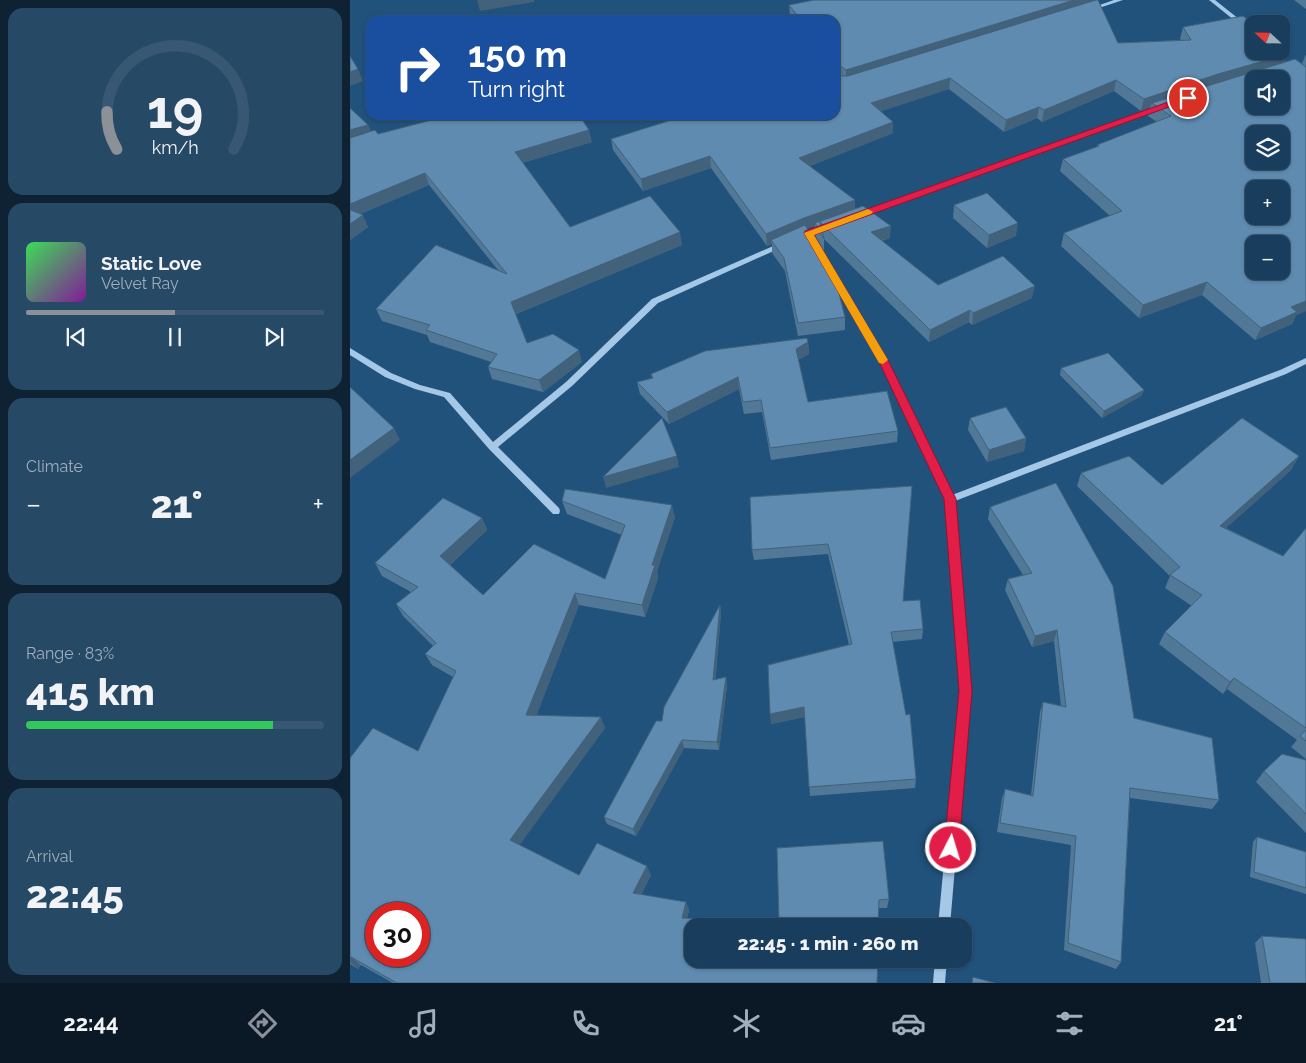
<!DOCTYPE html>
<html lang="en">
<head>
<meta charset="utf-8">
<style>
	:root { --surface:#193e5d; --page:#264966; --text:#f1f3f6; --muted:#9faebc; --line:#375772; --accent:#8c9099 }
	body { margin:0; font-family:Raleway,sans-serif; background:var(--page); color:var(--text); height:100vh; display:flex; flex-direction:column; font-size:19px; white-space:nowrap }
	* { box-sizing:border-box; margin:0 }
	p { font-size:16px; color:var(--muted) }
	.icon { flex:none; width:28px; height:28px; fill:none; stroke:currentColor; stroke-width:2; stroke-linecap:round; stroke-linejoin:round }
	.map { position:relative; flex:1; overflow:hidden }
	.details { display:flex; flex-direction:column; gap:8px; padding:8px; background:#0e2233; width:350px }
	.details>* { flex:none }
	.banner { position:absolute; left:15px; top:15px; width:475px; height:105px; border-radius:15px; box-shadow:0 1px 4px #0004,0 0 0 1px var(--line); background:#1a4fa0; color:#fff; overflow:hidden }
	.needle { width:32px; rotate:292deg }
	.buttons { position:absolute; left:895px; top:15px; display:grid; gap:10px }
	.buttons a { display:grid; place-items:center; width:45px; height:45px; border-radius:10px; background:var(--surface); box-shadow:0 1px 4px #0004,0 0 0 1px var(--line); font-size:25px }
	.speed { position:absolute; left:15px; top:902px; display:flex; gap:10px; font-size:25px; font-weight:700; text-align:center }
	.speed>* { display:grid; place-content:center; width:65px; height:65px; border-radius:50%; background:var(--surface); box-shadow:0 1px 4px #0004,0 0 0 1px var(--line); line-height:1 }
	.speed .limit { border:8px solid #d22; background:#fff; color:#111 }
	.pin { position:absolute; display:grid; place-items:center; width:42px; height:42px; color:#fff; margin:-21px; border:2px solid #fff; border-radius:50%; box-shadow:0 1px 5px #0007 }
	.me { position:absolute; width:55px; margin:-28px; rotate:5deg; stroke-linejoin:round; filter:drop-shadow(0 0 4px #0008) }
	.turn { display:flex; align-items:center; gap:18px; height:105px; padding:0 20px; font-size:22px }
	.turn .icon { width:65px; height:65px; stroke-width:2.5 }
	.turn b { display:block; font-size:35px; line-height:42px }
	.big { font-size:38px; font-weight:800; line-height:1.1 }
	.details .card { flex:1; display:flex; flex-direction:column; justify-content:center; gap:8px; min-width:0; padding:0 18px; border-radius:15px; background:var(--page) }
	.details .dial { align-items:center; gap:0 }
	.dial svg { height:130px; overflow:visible; fill:none; stroke:var(--line); stroke-width:7; stroke-linecap:round; text-anchor:middle }
	.dial text { fill:var(--text); stroke:none }
	.song { display:flex; align-items:center; gap:15px }
	.cover { width:60px; height:60px; border-radius:8px; background:linear-gradient(135deg,hsl(130 70% 55%),hsl(290 70% 35%)) }
	.played { height:5px; border-radius:2px; background:linear-gradient(90deg,var(--accent) 50%,var(--line) 50%) }
	.keys { display:flex; justify-content:space-around; direction:ltr }
	.heat { display:flex; justify-content:space-between; align-items:center; font-size:28px; direction:ltr }
	.charge { height:8px; border-radius:4px; background:linear-gradient(90deg,#34c759 83%,var(--line) 0) }
	.trip { position:absolute; left:334px; top:918px; width:288px; height:50px; border-radius:15px; background:var(--surface); box-shadow:0 1px 4px #0004,0 0 0 1px var(--line); font-weight:800; line-height:50px; text-align:center }
	.tab-bar { display:flex; height:80px; justify-content:space-around; align-items:center; background:#0a1925; color:var(--muted) }
	.tab-bar .icon { width:35px; height:35px }
	.tab-bar .current { color:var(--accent) }
	.tab-bar b { font-size:22px; color:var(--text) }
	main { display:flex; flex:1; min-height:0 }
	.map>svg:first-child { display:block }
</style>
</head>
<body>
<main>
<section class="details">
<div class="card dial"><svg viewBox="0 0 100 80">
<path d="M14 69A42 42 0 1 1 86 69"/>
<path d="M14 69A42 42 0 0 1 8 46" stroke="#8c9099"/>
<text x="50" y="56" font-size="32" font-weight="700">19</text>
<text x="50" y="72" font-size="11">km/h</text>
</svg></div>
<div class="card">
<div class="song"><i class="cover"></i><div><b>Static Love</b><p>Velvet Ray</p></div></div>
<div class="played"></div>
<div class="keys"><svg class="icon" aria-label="previous" viewBox="0 0 24 24"><path d="M18 5L8 12l10 7zM5 5v14"/></svg><svg class="icon" aria-label="pause" viewBox="0 0 24 24"><path d="M8 5v14M16 5v14"/></svg><svg class="icon" aria-label="next" viewBox="0 0 24 24"><path d="M6 5l10 7-10 7zM19 5v14"/></svg></div>
</div>
<div class="card"><p>Climate</p>
<div class="heat"><a>−</a><b class="big">21°</b><a>+</a></div>
</div>
<div class="card"><p>Range · 83%</p><b class="big">415 km</b><div class="charge"></div></div>
<div class="card"><p>Arrival</p><b class="big">22:45</b></div>
</section>
<div class="map">
<svg width="956" height="983" viewBox="0 0 956 983">
	<rect width="100%" height="100%" fill="#21527c"/>
	<g fill="none" stroke-linecap="round" stroke-linejoin="round">
		<!-- minor -->
		<g fill="#a4c8e6" fill-rule="evenodd">
			<polygon points="764,0 773,0 743,10 738,9"/>
			<polygon points="859,0 865,0 904,31 904,36"/>
			<polygon points="808,106 810,107 810,109 512,217 508,217 507,215 508,213"/>
			<polygon points="430,243 436,243 437,245 308,303 222,386 148,447 209,508 210,511 209,514 203,514 139,449 94,397 65,389 35,377 0,355 0,348 41,373 70,385 100,393 143,442 216,382 302,299"/>
			<polygon points="477,268 483,268 539,364 602,495 930,370 956,358 956,364 936,374 605,501 620,691 600,926 588,926 610,691 596,499 531,364 476,270"/>
			<polygon points="585,959 597,959 595,983 583,983"/>
		</g>
	</g>
	<!-- wall -->
	<g fill="#517896">
		<polygon points="944,0 956,0 956,9"/>
		<polygon points="743,1 768,43 831,40 830,39 833,27 936,62 952,64 955,56 956,55 956,311 946,315 942,324 905,340 852,295 789,318 711,246 714,233 760,216 710,171 713,159 747,147 747,145 807,122 798,116 800,107 791,111 764,91 692,122 687,118 654,132 599,89 531,111 543,133 460,166 505,209 540,238 532,241 588,285 682,298 622,325 619,322 579,342 474,239 474,251 465,235 465,226 457,228 495,317 495,330 448,336 435,271 422,253 422,244 417,246 361,168 293,191 263,150 261,139 328,118 326,115 485,115 485,20 443,20 440,16 439,5"/>
		<polygon points="0,108 18,125 21,132 28,134 242,142 172,163 220,227 332,245 166,314 177,343 232,362 193,392 142,379 138,367 141,362 80,342 77,335 32,321 26,309 148,270 79,185 10,214 18,227 0,240"/>
		<polygon points="604,205 666,236 637,248 603,218"/>
		<polygon points="458,342 459,354 448,360 458,402 548,431 547,442 421,460 412,412 394,414 389,389 319,424 290,394 287,382 302,379 301,374"/>
		<polygon points="711,368 794,390 791,396 752,418 710,375"/>
		<polygon points="620,418 676,438 674,451 637,462 618,430"/>
		<polygon points="949,456 941,470 876,528 933,556 956,528 956,759 941,747 947,740 877,689 873,694 809,644 815,632 842,606 815,588 820,576 727,486 731,473 812,485"/>
		<polygon points="562,486 553,601 573,629 572,639 542,642 566,779 565,788 460,796 455,717 421,724 499,645 478,554 404,560 402,550"/>
		<polygon points="212,501 325,517 307,571 308,578 295,617 229,605 186,716 255,728 169,845 229,875 301,875 291,895 336,902 339,910 337,918 429,922 427,848 539,899 537,908 529,908 527,983 43,983 11,965 8,969 0,964 0,758 68,751 103,677 82,665 75,654 83,646 53,616 46,604 61,592 32,576 25,563 132,518 137,530 100,565 133,595 255,579 272,535 217,514"/>
		<polygon points="640,507 784,718 869,800 862,809 780,798 771,962 766,969 714,950 721,845 647,832 652,798 655,789 681,795 690,712 693,702 711,706 704,641 682,647 655,590 658,579 673,575 638,519"/>
		<polygon points="370,605 371,614 365,680 376,677 377,686 369,750 334,748 286,836 257,824 254,817 312,721"/>
		<polygon points="956,760 956,833 906,782 914,771"/>
		<polygon points="907,837 956,852 956,894 900,877 903,842"/>
		<polygon points="912,936 956,983 911,983 905,943"/>
	</g>
	<!-- shaded-wall -->
	<g fill="#42617a">
		<polygon points="127,0 184,0 184,2 130,11"/>
		<polygon points="724,0 744,0 743,5 496,81 496,70"/>
		<polygon points="938,54 934,65 802,103 800,107 791,111 794,99 868,74"/>
		<polygon points="8,69 13,81 0,86 0,72"/>
		<polygon points="600,78 599,89 520,115 521,103"/>
		<polygon points="766,80 764,91 692,122 694,110"/>
		<polygon points="689,107 687,118 654,132 656,120"/>
		<polygon points="543,122 543,133 450,170 449,158"/>
		<polygon points="18,125 23,137 0,144 0,130"/>
		<polygon points="239,130 242,142 168,164 165,152"/>
		<polygon points="360,156 361,168 293,191 291,179"/>
		<polygon points="75,173 79,185 3,217 0,210 0,204"/>
		<polygon points="505,200 505,212 470,222 465,223 465,226 421,240 422,244 417,246 416,234 454,218"/>
		<polygon points="13,215 18,227 0,240 0,224"/>
		<polygon points="668,223 666,236 637,248 639,235"/>
		<polygon points="541,226 540,238 520,244 521,232"/>
		<polygon points="330,232 332,245 165,314 161,302"/>
		<polygon points="857,282 852,295 789,318 793,305"/>
		<polygon points="685,286 682,298 622,325 623,313"/>
		<polygon points="956,301 956,311 946,315 942,324 905,340 911,328 941,307"/>
		<polygon points="620,310 619,322 579,342 580,330"/>
		<polygon points="458,342 459,354 446,361 446,349"/>
		<polygon points="229,350 232,362 193,392 189,380"/>
		<polygon points="388,377 389,389 319,424 317,412"/>
		<polygon points="794,390 791,396 752,418 754,411"/>
		<polygon points="44,428 50,440 0,478 0,460"/>
		<polygon points="676,438 674,451 637,462 639,450"/>
		<polygon points="327,456 329,467 256,488 253,477"/>
		<polygon points="949,456 941,470 864,539 870,526"/>
		<polygon points="322,505 325,517 307,571 308,578 295,617 292,605 302,565"/>
		<polygon points="132,518 137,530 96,568 90,556"/>
		<polygon points="225,593 229,605 182,726 176,715"/>
		<polygon points="370,605 371,614 365,689 363,680"/>
		<polygon points="707,630 704,641 682,647 685,636"/>
		<polygon points="376,677 377,686 369,750 367,742"/>
		<polygon points="884,678 877,689 873,694 880,682"/>
		<polygon points="454,707 455,717 421,724 420,714"/>
		<polygon points="251,717 255,728 166,850 160,840"/>
		<polygon points="332,740 334,748 286,836 283,829"/>
		<polygon points="297,866 301,875 287,902 283,893"/>
		<polygon points="336,902 339,910 335,926 332,918"/>
		<polygon points="1,957 11,965 8,969 0,962 0,959"/>
	</g>
	<!-- building -->
	<g fill="#5e8baf" stroke="#42617a" fill-rule="evenodd">
		<polygon points="464,0 724,0 496,70 485,62 485,20 451,20 439,5"/>
		<polygon points="746,0 748,0 768,43 841,40 833,27 893,16 904,24 904,51 931,51 931,48 938,54 868,74 794,99 766,80 694,110 689,107 656,120 600,78 521,103 543,122 449,158 505,200 454,218 416,234 360,156 291,179 261,139 331,117 330,115 485,115 485,70 492,76 498,76"/>
		<polygon points="0,56 8,69 0,72"/>
		<path d="M945,59L956,67V301L941,307L947,312L911,328L857,282L793,305L714,233L772,211L713,159L749,146L747,145L821,116L802,103ZM904,79H931V106H904ZM904,134H931V161H904ZM904,189H931V216H904ZM904,244H931V271H904Z"/>
		<polygon points="0,108 18,125 0,130"/>
		<polygon points="101,115 229,115 239,130 165,152 220,227 300,196 330,232 161,302 177,343 203,334 229,350 189,380 138,367 147,354 76,330 80,325 26,309 86,245 157,274 75,173 0,204 0,138 25,130 28,134"/>
		<polygon points="637,193 668,223 639,235 604,205"/>
		<polygon points="513,206 541,226 521,232 588,285 653,256 685,286 623,313 620,310 580,330 470,222 474,239 465,223"/>
		<polygon points="0,208 1,210 13,215 0,224"/>
		<polygon points="455,225 484,274 495,317 448,323 434,258 421,240"/>
		<polygon points="457,338 458,342 446,349 458,402 537,391 548,431 420,448 411,400 393,402 388,377 317,412 287,382 303,378 301,374 355,351"/>
		<polygon points="758,353 794,390 754,411 711,368"/>
		<polygon points="0,387 44,428 0,460"/>
		<polygon points="656,407 676,438 639,450 620,418"/>
		<polygon points="312,418 327,456 253,477"/>
		<polygon points="892,418 949,456 870,526 933,556 956,528 956,728 884,678 880,682 815,632 852,595 820,575 830,567 731,473 779,456 812,485"/>
		<polygon points="706,483 763,586 784,718 862,738 869,800 780,788 771,962 718,943 726,836 650,823 655,789 683,796 693,702 716,707 707,630 685,636 658,579 682,573 640,507"/>
		<polygon points="562,486 553,601 570,600 573,629 541,632 556,715 560,714 566,779 459,787 454,707 420,714 418,665 502,644 478,544 402,550 400,497"/>
		<path d="M215,489L322,505L302,565H305L292,605L225,593L176,715L251,717L160,840L229,875L247,843L297,866L283,893L336,902L332,918L429,922L427,848L533,841L539,899L529,900L528,926H342V959H528L527,983H47L1,957L0,959V758L23,728L68,751L106,671L75,654L86,643L46,604L68,587L25,563L93,498L132,518L90,556L133,595L184,544L255,579L275,525L212,501ZM26,914H69V956H26Z"/>
		<polygon points="370,605 363,680 376,677 367,742 332,740 283,829 254,817 306,721 312,721 314,707"/>
		<polygon points="956,730 956,741 950,736"/>
		<polygon points="932,754 956,760 956,814 914,771"/>
		<polygon points="907,837 956,852 956,888 904,872"/>
		<polygon points="912,936 956,939 956,983 920,983"/>
		<polygon points="623,977 645,983 622,983"/>
	</g>
	<!-- route -->
	<polygon fill="#e11d48" stroke="#92132f" points="838,95 842,98 841,99 464,235 540,364 606,499 622,691 609,848 606,853 601,855 596,853 594,848 609,691 594,499 530,364 454,233 455,231"/>
	<!-- slow -->
	<polygon fill="#f59e0b" points="518,209 523,212 521,214 464,235 538,360 533,364 529,363 454,233"/>
</svg>
<div class="buttons">
<a><svg class="needle" viewBox="-14 -14 28 28"><path d="M0-13l5 13h-10z" fill="#e53935"/><path d="M0 13l5-13h-10z" fill="#9faebc"/></svg></a>
<a><svg class="icon" aria-label="sound" viewBox="0 0 24 24"><path d="M4 9h4l5-4v14l-5-4H4zM17 9q2 3 0 6"/></svg></a>
<a><svg class="icon" aria-label="layers" viewBox="0 0 24 24"><path d="M12 4l9 5-9 5-9-5zM3 14l9 5 9-5"/></svg></a>
<a>+</a>
<a>−</a>
</div>
<div class="speed"><div class="limit">30</div></div>
<div class="pin" style="left:838px;top:98px;background:#d93025"><svg class="icon" aria-label="arrive" viewBox="0 0 24 24"><path d="M6 21V4h12l-3 4 3 4H6"/></svg></div>
<svg class="me" style="left:601px;top:848px" viewBox="-20 -20 40 40"><circle r="17" fill="#e11d48" stroke="#fff" stroke-width="3"/><path d="M0-11L8 9 0 5-8 9z" fill="#fff"/></svg>
<div class="trip">22:45 · 1 min · 260 m</div>
<div class="banner">
<div class="turn"><svg class="icon" aria-label="right" viewBox="0 0 24 24"><path d="M7 20v-9h11M14 6l5 5-5 5"/></svg><div><b>150 m</b>Turn right</div></div>
</div>
</div>
</main>
<nav class="tab-bar">
<b>22:44</b>
<svg class="icon current" aria-label="directions" viewBox="0 0 24 24"><path d="M12 3l9 9-9 9-9-9zM9 14v-3h6M13 9l2 2-2 2"/></svg>
<svg class="icon" aria-label="music" viewBox="0 0 24 24"><path d="M9 18V5l10-2v13"/><circle cx="6" cy="18" r="3"/><circle cx="16" cy="16" r="3"/></svg>
<svg class="icon" aria-label="phone" viewBox="0 0 24 24"><path d="M5 4h4l2 5-3 2q2 4 5 5l2-3 5 2v4C11 20 4 13 5 4z"/></svg>
<svg class="icon" aria-label="climate" viewBox="0 0 24 24"><path d="M12 3v18M4 7l16 10M4 17L20 7"/></svg>
<svg class="icon" aria-label="car" viewBox="0 0 24 24"><path d="M5 17H2v-5l4-1 3-4h7l3 4 3 1v5h-3M9 17h6M6 11h13"/><circle cx="7" cy="17" r="2"/><circle cx="17" cy="17" r="2"/></svg>
<svg class="icon" aria-label="filters" viewBox="0 0 24 24"><path d="M4 7h16M4 17h16"/><circle cx="9" cy="7" r="2"/><circle cx="15" cy="17" r="2"/></svg>
<b>21°</b>
</nav>
</body>
</html>
